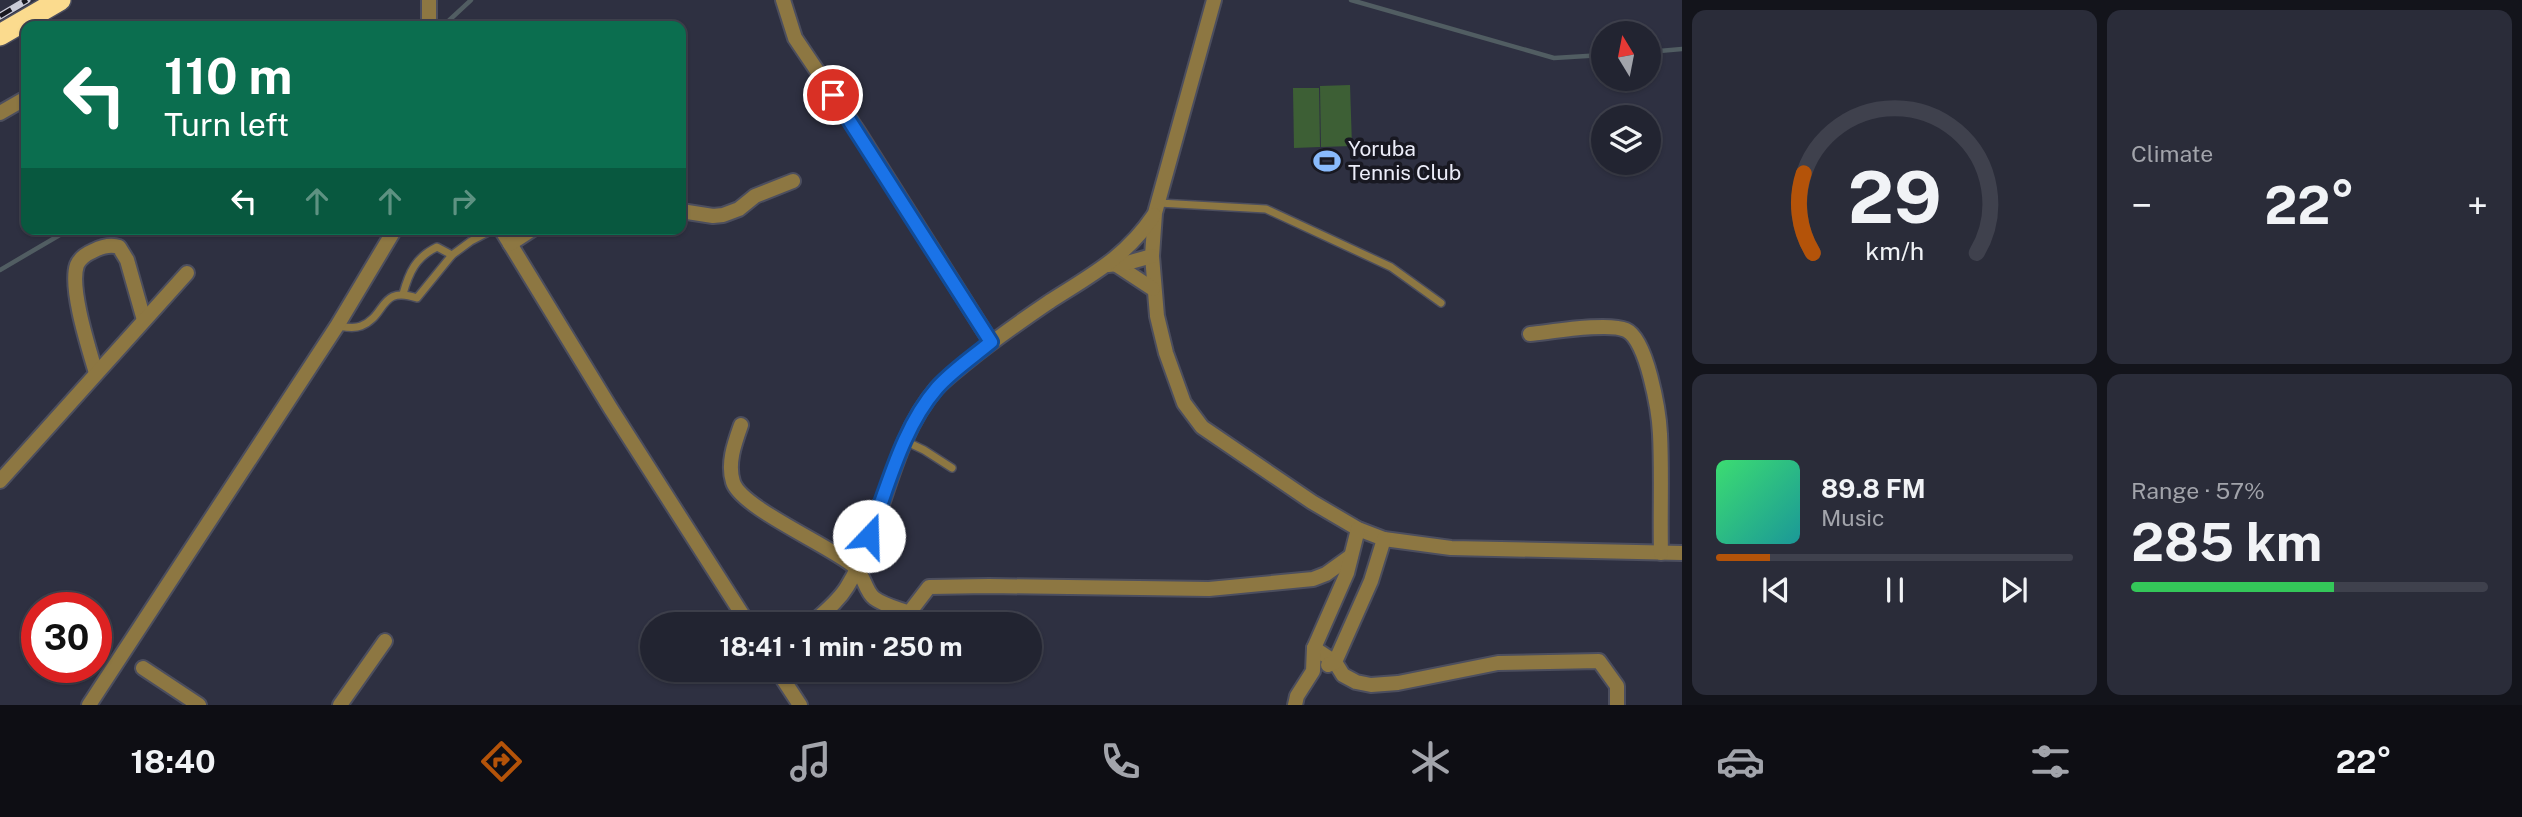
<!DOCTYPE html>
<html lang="en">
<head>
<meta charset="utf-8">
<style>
	:root { --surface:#222431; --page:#2a2c39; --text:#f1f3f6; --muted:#a2a4ab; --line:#3f414d; --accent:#b45309 }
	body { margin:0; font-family:"Public Sans",sans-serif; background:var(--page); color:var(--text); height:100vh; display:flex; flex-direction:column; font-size:26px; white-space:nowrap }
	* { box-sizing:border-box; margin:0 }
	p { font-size:23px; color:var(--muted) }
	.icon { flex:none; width:38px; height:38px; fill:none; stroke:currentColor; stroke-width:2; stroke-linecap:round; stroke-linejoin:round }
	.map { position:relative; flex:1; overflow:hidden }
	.drawer { display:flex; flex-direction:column; gap:10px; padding:10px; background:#13141b; width:840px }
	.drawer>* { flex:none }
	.top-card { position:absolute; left:21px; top:21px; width:665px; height:214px; border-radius:14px; box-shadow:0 2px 5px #0004,0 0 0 2px var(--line); background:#0b6e4f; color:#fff; overflow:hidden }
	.needle { width:46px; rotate:350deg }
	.buttons { position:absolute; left:1591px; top:21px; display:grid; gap:14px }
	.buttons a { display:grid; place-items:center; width:70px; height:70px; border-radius:50%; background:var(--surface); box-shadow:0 2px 5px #0004,0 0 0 2px var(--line); font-size:35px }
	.speed { position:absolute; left:21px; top:592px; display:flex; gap:14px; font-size:35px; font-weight:700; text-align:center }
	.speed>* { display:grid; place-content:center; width:91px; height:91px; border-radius:50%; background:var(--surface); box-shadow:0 2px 5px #0004,0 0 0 2px var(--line); line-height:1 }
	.speed .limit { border:10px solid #d22; background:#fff; color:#111 }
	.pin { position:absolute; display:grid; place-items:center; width:60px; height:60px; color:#fff; margin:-30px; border:4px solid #fff; border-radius:50%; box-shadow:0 2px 7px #0007 }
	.me { position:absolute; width:77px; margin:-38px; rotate:21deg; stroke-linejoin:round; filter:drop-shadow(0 0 5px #0008) }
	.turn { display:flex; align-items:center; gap:24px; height:147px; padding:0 28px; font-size:32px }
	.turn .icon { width:91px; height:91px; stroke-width:2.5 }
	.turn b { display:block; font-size:49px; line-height:60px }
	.lanes { display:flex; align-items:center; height:66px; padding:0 28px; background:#0003; justify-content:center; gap:35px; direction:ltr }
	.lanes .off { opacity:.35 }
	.big { font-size:52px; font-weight:700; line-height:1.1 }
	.drawer .card { flex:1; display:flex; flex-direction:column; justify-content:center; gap:10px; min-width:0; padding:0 24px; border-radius:14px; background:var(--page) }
	.drawer .dial { align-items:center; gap:0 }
	.dial svg { height:182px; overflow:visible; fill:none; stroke:var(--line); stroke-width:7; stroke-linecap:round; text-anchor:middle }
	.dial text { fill:var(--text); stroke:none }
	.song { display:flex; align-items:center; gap:21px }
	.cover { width:84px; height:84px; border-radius:10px; background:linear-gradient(135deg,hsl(140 70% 55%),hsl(180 70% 35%)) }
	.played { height:7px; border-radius:4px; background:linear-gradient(90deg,var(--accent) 15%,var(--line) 15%) }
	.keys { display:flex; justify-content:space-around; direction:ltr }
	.heat { display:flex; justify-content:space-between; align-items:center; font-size:38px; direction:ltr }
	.charge { height:10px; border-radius:5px; background:linear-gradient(90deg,#34c759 57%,var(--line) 0) }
	.drawer .tiles { flex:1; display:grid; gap:10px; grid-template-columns:repeat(2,1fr) }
	.trip { position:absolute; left:640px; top:612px; width:402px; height:70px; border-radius:35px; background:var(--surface); box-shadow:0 2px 5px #0004,0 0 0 2px var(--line); font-weight:700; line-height:70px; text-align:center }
	.tab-bar { display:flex; height:112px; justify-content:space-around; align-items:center; background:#0e0e14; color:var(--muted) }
	.tab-bar .icon { width:49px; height:49px }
	.tab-bar .selected { color:var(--accent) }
	.tab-bar b { font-size:32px; color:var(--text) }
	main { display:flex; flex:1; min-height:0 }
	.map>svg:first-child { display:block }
</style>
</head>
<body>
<main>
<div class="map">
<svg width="1682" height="705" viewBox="0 0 1682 705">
	<rect width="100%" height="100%" fill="#2e3041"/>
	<!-- green -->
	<g fill="#3d5f35">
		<polygon points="1350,85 1352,146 1321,147 1320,86"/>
		<polygon points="1293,88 1319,88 1320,147 1294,148"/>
	</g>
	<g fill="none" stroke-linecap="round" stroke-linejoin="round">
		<!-- stream -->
		<g stroke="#515d62" stroke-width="4.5">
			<polyline points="1351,0 1554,58 1603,55"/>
			<polyline points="443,26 471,0"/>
			<polyline points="1648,52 1682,49"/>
			<polyline points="0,270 70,229"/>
		</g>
		<defs>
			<g id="lane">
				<polyline points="1159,203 1266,209 1391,267 1441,303"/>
				<path d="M403,294C409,272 416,257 437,247L452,255"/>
				<path d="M338,326C345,327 354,329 361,326C387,316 379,285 417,298L452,255L471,241L494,229"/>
				<polyline points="905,441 924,450 952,468"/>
			</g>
			<g id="street">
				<polyline points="429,0 429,26"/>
				<polyline points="783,0 795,38 859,133 991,342"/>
				<polyline points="1214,0 1155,213 1152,256 1157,316 1166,353 1184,403 1202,427 1312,502 1358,529 1384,539 1451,548 1682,553"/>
				<polyline points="0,113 26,98"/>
				<polyline points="681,211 713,216 723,215 739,209 755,196 793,181"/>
				<polyline points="501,229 611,409 749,625"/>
				<polyline points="510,244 533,229"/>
				<polyline points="1115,264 1153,289"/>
				<polyline points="1108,265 1127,263 1152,256"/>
				<path d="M1530,334C1551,332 1608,322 1626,330C1647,339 1659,412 1660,434C1662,473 1660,513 1661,553"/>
				<path d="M96,373C89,349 69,288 77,265C80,258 86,254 93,251C101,247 110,244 119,247L127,260L144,320"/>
				<path d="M741,425C735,442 727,463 733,482C741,508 831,546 855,567C864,575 865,591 874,598C883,605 899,609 909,613L929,587L989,586L1209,589L1313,579L1326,574L1351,556"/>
				<polyline points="0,481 187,273"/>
				<path d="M810,625C823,613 838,602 847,587C885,525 889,445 936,389C945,379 957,370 968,361C994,340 1021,321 1049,302C1091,275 1125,258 1154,215"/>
				<polyline points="1314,648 1335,662 1343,675 1356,682 1371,685 1398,683 1498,663 1599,661 1617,686 1617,705"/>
				<polyline points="1328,665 1335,662 1371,581 1384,539"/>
				<polyline points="143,668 199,705"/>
				<polyline points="777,670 800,705"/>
				<polyline points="89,705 337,326 395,229"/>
				<polyline points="340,705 385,641"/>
				<polyline points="1295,705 1297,696 1313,671 1314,648 1347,573 1358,529"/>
			</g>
			<polyline id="highway" points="0,35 60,0"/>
		</defs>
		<!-- lane casing -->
		<use href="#lane" stroke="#4c4e5e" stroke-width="10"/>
		<!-- street casing -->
		<use href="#street" stroke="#4c4e5e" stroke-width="18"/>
		<!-- highway casing -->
		<use href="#highway" stroke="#4c4e5e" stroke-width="24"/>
		<!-- lane -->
		<use href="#lane" stroke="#8d7742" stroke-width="7"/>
		<!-- street -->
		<use href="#street" stroke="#8d7742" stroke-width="14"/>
		<!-- highway -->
		<use href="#highway" stroke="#fbdb8e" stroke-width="21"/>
		<defs>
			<polyline id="rail" points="0,16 27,0"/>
		</defs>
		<!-- rail casing -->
		<use href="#rail" stroke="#cacbd8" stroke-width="7"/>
		<!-- rail -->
		<use href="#rail" stroke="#181821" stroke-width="4.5" stroke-dasharray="13" stroke-linecap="butt"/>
	</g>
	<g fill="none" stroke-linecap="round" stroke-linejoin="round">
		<defs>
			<path id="route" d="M833,95L991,342C973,357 952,371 937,388C902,428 888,487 869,536"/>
		</defs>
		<!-- route casing -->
		<use href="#route" stroke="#114b97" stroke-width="18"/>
		<!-- route -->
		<use href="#route" stroke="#1a73e8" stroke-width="12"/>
	</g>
	<!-- icons -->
	<defs>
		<symbol id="stadium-bare" viewBox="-9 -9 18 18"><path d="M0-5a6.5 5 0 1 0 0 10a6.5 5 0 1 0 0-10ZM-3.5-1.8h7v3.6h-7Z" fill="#89bafc" stroke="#181821" stroke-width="2.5" paint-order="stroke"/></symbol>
	</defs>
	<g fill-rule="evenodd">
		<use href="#stadium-bare" x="1308" y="142" width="38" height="38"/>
	</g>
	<g text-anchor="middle" stroke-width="7" stroke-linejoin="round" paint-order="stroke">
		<!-- poi labels -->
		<g font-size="21" fill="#ecedf9" stroke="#181821" text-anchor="start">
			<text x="1348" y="156">Yoruba<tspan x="1348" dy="24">Tennis Club</tspan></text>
		</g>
	</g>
</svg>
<div class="buttons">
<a><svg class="needle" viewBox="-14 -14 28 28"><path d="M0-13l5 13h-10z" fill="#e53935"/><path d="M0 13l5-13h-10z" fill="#a2a4ab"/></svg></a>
<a><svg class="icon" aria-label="layers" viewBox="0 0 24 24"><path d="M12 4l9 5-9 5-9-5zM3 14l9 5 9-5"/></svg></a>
</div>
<div class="speed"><div class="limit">30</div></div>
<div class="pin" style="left:833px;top:95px;background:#d93025"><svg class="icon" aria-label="arrive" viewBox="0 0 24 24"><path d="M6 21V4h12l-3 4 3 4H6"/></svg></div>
<svg class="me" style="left:869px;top:536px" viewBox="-20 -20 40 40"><circle r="19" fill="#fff"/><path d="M0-13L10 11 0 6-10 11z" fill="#1a73e8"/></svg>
<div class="trip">18:41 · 1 min · 250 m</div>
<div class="top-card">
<div class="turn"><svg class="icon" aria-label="left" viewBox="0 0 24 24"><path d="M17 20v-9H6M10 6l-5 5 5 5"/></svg><div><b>110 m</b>Turn left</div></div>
<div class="lanes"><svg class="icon" aria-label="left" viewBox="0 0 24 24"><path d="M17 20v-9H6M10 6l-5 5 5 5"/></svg><svg class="icon off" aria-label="ahead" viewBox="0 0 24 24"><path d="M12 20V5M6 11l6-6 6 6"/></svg><svg class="icon off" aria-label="ahead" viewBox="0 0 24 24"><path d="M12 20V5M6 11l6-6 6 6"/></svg><svg class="icon off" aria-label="right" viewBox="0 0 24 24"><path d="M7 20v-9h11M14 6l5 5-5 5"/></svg></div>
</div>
</div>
<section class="drawer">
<div class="tiles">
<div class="card dial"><svg viewBox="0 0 100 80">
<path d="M14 69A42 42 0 1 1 86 69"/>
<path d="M14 69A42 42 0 0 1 10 34" stroke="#b45309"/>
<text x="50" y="56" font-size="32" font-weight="700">29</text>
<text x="50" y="72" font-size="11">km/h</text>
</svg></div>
<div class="card"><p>Climate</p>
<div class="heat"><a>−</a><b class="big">22°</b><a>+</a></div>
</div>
<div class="card">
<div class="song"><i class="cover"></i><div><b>89.8 FM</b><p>Music</p></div></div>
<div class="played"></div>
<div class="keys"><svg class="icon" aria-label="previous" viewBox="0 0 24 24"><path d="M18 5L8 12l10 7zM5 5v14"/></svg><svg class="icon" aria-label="pause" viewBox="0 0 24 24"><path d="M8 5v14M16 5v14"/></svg><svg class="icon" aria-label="next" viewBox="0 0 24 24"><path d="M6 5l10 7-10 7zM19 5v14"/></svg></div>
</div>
<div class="card"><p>Range · 57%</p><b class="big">285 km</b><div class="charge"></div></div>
</div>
</section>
</main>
<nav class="tab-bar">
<b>18:40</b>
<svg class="icon selected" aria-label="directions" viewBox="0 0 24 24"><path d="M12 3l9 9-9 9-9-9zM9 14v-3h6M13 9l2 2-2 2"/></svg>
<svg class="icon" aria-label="music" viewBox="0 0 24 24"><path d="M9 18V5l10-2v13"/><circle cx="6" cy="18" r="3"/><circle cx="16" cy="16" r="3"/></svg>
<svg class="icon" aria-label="phone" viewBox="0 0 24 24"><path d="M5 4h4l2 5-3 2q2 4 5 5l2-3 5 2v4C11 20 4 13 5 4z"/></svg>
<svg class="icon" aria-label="climate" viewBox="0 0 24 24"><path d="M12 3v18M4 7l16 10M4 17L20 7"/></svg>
<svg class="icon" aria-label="car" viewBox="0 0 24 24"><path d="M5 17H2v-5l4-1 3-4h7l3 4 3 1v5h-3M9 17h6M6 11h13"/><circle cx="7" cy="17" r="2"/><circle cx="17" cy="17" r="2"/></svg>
<svg class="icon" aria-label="filters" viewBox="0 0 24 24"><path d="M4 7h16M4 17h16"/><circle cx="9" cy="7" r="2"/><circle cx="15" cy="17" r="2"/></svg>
<b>22°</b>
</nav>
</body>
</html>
